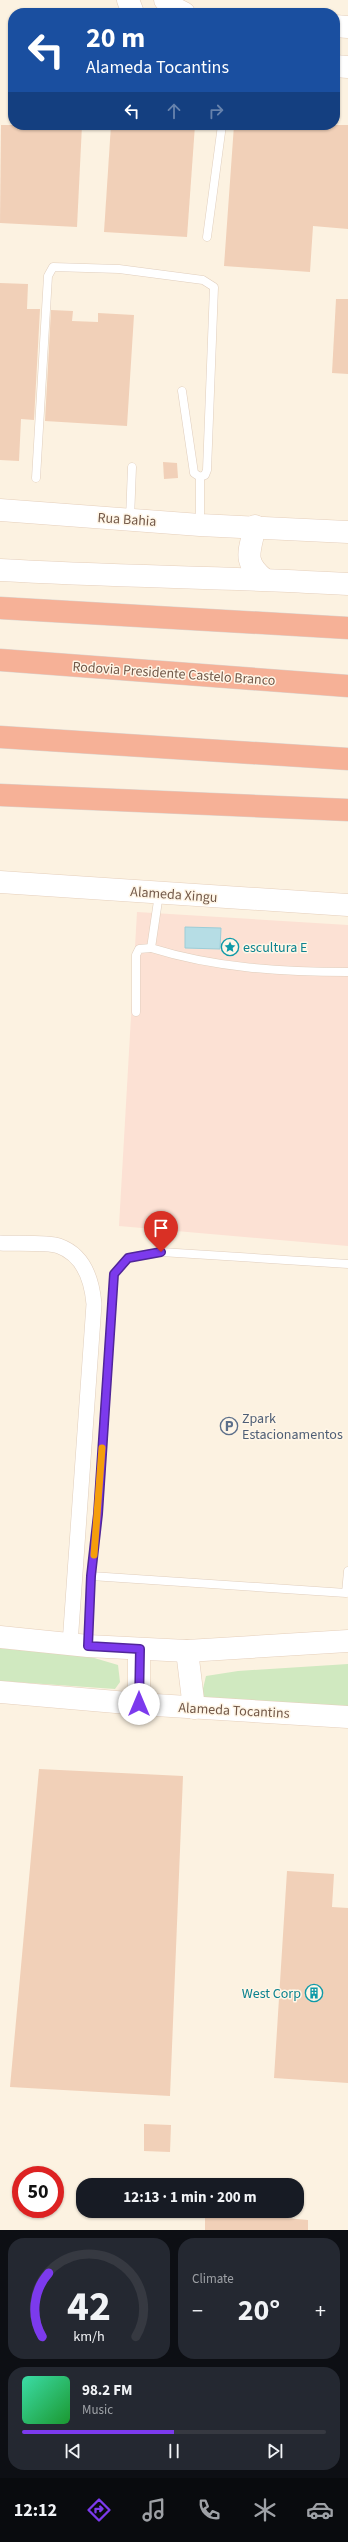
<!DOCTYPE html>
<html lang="en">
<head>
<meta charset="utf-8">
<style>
	:root { --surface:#171b24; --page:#242831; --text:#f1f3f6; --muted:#9ea1a6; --line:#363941; --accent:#7c3aed }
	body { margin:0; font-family:"Source Sans 3",sans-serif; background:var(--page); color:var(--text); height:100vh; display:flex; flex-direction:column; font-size:15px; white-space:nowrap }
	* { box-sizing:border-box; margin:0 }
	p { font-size:13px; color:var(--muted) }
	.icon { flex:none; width:22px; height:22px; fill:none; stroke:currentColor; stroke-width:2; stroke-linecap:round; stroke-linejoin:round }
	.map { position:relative; height:2230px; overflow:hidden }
	.panel { display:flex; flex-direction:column; gap:8px; padding:8px; background:#0d0f14; flex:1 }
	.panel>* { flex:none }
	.hud { position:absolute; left:8px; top:8px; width:332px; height:122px; border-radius:16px; box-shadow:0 1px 3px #0004; background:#1a4fa0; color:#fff; overflow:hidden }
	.speed { position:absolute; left:12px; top:2166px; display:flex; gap:8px; font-size:20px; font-weight:700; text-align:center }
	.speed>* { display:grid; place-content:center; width:52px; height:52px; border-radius:50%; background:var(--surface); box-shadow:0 1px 3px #0004; line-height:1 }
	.speed .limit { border:6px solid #d22; background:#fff; color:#111 }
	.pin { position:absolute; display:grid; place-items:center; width:34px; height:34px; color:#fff; margin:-41px -17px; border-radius:50% 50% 50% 0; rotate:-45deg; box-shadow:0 0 4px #0007 }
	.pin .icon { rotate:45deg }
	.me { position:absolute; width:44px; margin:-22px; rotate:0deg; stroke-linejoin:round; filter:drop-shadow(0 0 3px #0008) }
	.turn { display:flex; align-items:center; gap:14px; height:84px; padding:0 12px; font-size:18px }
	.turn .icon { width:52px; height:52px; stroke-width:2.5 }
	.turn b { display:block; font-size:28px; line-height:34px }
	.lanes { display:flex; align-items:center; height:38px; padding:0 12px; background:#0003; justify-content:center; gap:20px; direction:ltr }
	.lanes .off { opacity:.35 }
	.big { font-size:30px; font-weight:700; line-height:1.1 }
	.panel .card { flex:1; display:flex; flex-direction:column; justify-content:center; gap:6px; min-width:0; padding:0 14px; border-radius:16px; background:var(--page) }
	.panel .dial { align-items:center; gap:0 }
	.dial svg { height:104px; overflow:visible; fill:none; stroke:var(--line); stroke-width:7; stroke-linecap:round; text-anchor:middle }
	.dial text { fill:var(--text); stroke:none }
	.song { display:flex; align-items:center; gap:12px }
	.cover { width:48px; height:48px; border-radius:6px; background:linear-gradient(135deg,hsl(160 70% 55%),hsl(130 70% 35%)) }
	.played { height:4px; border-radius:2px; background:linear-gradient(90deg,var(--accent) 50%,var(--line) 50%) }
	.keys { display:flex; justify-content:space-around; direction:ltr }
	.heat { display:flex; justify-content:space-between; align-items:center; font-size:22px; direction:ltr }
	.panel .tiles { flex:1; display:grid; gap:8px; grid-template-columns:1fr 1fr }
	.card:last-child { grid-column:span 2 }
	.trip { position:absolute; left:76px; top:2178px; width:228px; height:40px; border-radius:16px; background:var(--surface); box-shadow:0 1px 3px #0004; font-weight:700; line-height:40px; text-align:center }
	.tabs { display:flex; height:64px; justify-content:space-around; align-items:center; background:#090b0e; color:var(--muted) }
	.tabs .icon { width:28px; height:28px }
	.tabs .on { color:var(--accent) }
	.tabs b { font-size:18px; color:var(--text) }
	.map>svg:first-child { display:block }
</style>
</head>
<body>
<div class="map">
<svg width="348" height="2230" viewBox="0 0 348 2230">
	<rect width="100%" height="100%" fill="#fcf2e1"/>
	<!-- commercial -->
	<polygon fill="#fce1d4" points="137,912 348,925 348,1246 119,1226"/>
	<!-- green -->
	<g fill="#d0e9c0">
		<polygon points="0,1648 91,1657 118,1665 120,1682 115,1689 0,1681"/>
		<polygon points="348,1664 348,1707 200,1701 206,1676 238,1671"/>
	</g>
	<!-- water -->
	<polygon fill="#b6dde5" stroke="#9ccdd7" points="185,927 221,928 220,949 185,948"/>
	<!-- building -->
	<g fill="#f1d0b8">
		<polygon points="1,125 82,125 77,227 0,223"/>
		<polygon points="111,125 195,125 187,237 104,232"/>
		<polygon points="234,125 348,125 348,229 313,226 310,272 224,266"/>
		<polygon points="0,283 28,284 27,309 40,309 34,420 21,419 19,461 0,460"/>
		<polygon points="336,299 348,299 348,374 332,373"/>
		<polygon points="51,310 73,311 72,321 98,322 98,313 134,315 127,426 45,421"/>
		<polygon points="163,462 177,463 178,478 164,479"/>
		<polygon points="39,1769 183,1776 170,2096 10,2087"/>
		<polygon points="287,1871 334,1874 332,1907 348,1908 348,2083 274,2078"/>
		<polygon points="144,2124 171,2125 170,2152 144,2151"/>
		<polygon points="205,2211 308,2220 308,2230 205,2230"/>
	</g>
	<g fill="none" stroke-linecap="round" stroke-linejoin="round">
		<defs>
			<g id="lane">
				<polyline points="207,237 222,125"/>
				<polyline points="182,391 194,473 200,477 200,523"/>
				<polyline points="36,478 48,276 53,267 119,269 203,280 214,287 207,470 205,475 200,477"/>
				<polyline points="130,519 132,467"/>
				<path d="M159,894L151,948C215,968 282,972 348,972"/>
				<polyline points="136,1012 136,955 139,949 151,948"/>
				<polyline points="91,1576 346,1593 348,1571"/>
				<polyline points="88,1644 91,1576 98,1514 114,1274 128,1258 161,1252 348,1264"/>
			</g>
			<path id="street" d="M0,1243C14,1244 48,1242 59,1246C84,1255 92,1281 94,1304L70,1644"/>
			<g id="secondary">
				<polyline points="128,0 133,13"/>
				<polyline points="165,0 170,6 184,13"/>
				<polyline points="335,26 348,27"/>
				<polyline points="335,66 348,67"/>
				<polyline points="0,510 200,525 348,532"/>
				<path d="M255,526C250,551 242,561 264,579"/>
				<path d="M0,570C116,577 232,577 348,584"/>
				<polyline points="0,882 348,905"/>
				<polyline points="0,1637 88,1646 187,1651 348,1641"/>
				<polyline points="187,1651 194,1708"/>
				<polyline points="0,1692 139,1704 348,1717"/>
				<polyline points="139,1704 139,1649"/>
			</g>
			<g id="highway">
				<polyline points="0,608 348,628"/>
				<polyline points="0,660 348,686"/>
				<polyline points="0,737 348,759"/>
				<polyline points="0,795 348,810"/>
			</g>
		</defs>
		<!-- lane casing -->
		<use href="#lane" stroke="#e0cebd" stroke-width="9"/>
		<!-- street casing -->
		<use href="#street" stroke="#e0cebd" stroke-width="16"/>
		<!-- secondary casing -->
		<use href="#secondary" stroke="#e5cfbb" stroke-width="23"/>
		<!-- highway casing -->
		<use href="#highway" stroke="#dad4cf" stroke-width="23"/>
		<!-- lane -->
		<use href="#lane" stroke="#fff" stroke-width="8"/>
		<!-- street -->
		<use href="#street" stroke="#fff" stroke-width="15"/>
		<!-- secondary -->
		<use href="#secondary" stroke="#fff" stroke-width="22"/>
		<!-- highway -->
		<use href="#highway" stroke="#f6b197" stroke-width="22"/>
	</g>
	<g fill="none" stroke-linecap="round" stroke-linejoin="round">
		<defs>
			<polyline id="route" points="139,1704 140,1649 88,1646 91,1576 98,1514 114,1274 128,1258 161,1252"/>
		</defs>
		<!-- route casing -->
		<use href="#route" stroke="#51269a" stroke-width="10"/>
		<!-- route -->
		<use href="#route" stroke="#7c3aed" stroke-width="7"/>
		<!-- slow -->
		<polyline stroke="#f59e0b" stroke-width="7" points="94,1555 102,1448"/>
	</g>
	<!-- icons -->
	<defs>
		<symbol id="sight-ring" viewBox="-11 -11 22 22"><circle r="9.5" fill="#fff6e7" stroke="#0f9aa8" stroke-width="1.5"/><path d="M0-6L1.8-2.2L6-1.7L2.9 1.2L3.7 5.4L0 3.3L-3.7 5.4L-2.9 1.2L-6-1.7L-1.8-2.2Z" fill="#0f9aa8"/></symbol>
		<symbol id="parking-ring" viewBox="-11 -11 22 22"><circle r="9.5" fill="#fff6e7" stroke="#5c6f8a" stroke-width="1.5"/><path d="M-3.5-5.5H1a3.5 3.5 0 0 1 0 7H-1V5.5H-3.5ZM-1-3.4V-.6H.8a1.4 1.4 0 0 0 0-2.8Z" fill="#5c6f8a"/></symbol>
		<symbol id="building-ring" viewBox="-11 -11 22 22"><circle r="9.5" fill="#fff6e7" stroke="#0f9aa8" stroke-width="1.5"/><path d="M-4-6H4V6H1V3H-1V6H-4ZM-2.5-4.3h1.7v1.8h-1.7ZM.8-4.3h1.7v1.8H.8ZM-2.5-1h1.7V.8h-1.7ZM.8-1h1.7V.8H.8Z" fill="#0f9aa8"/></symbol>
	</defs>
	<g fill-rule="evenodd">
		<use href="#sight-ring" x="220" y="937" width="20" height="20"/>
		<use href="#parking-ring" x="219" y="1416" width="20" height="20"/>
		<use href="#building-ring" x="304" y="1983" width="20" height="20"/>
	</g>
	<g text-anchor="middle" stroke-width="3" stroke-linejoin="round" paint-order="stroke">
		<!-- street labels -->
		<g font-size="14" fill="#725848" stroke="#fff6e7">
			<text transform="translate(127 519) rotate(4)" y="5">Rua Bahia</text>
			<text transform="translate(174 673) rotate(4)" y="5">Rodovia Presidente Castelo Branco</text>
			<text transform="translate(174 894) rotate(4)" y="5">Alameda Xingu</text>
			<text transform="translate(234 1710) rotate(3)" y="5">Alameda Tocantins</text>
		</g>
		<!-- culture labels -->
		<g font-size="14" fill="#0d838f" stroke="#fff6e7" text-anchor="start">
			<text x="243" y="952">escultura E</text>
			<text x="301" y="1998" text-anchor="end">West Corp</text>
		</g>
		<!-- service labels -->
		<g font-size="14" fill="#4e5e75" stroke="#fff6e7" text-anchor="start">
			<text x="242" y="1423">Zpark<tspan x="242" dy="16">Estacionamentos</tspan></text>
		</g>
	</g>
</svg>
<div class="speed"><div class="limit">50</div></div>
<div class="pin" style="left:161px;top:1252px;background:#d93025"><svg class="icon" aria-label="arrive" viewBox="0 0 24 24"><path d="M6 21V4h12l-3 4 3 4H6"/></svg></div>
<svg class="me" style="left:139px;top:1704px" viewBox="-20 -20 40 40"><circle r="19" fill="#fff"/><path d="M0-13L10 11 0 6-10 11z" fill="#7c3aed"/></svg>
<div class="trip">12:13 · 1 min · 200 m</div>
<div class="hud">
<div class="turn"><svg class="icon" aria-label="left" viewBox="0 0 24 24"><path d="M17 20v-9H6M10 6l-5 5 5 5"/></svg><div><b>20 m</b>Alameda Tocantins</div></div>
<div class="lanes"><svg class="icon" aria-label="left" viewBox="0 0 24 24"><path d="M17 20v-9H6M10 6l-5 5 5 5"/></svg><svg class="icon off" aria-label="ahead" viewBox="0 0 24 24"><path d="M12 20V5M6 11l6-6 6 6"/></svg><svg class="icon off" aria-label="right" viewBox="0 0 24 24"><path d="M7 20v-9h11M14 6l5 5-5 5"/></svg></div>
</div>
</div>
<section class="panel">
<div class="tiles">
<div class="card dial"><svg viewBox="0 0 100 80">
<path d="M14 69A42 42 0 1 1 86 69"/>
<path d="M14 69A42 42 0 0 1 19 20" stroke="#7c3aed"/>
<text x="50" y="56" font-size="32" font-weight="700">42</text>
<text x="50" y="72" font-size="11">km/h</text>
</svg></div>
<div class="card"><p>Climate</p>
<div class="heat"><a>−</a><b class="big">20°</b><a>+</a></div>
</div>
<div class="card">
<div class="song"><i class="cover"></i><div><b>98.2 FM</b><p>Music</p></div></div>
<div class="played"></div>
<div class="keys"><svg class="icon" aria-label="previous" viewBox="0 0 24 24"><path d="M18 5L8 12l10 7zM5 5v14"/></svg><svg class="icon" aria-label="pause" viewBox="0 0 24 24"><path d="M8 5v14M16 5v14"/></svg><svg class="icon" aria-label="next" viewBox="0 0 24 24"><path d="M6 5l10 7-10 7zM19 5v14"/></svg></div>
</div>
</div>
</section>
<nav class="tabs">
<b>12:12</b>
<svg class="icon on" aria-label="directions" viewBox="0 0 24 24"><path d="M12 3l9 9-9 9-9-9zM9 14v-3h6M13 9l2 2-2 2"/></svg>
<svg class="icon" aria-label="music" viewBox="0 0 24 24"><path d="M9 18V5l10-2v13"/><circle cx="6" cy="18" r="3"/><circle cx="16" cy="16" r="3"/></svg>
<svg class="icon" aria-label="phone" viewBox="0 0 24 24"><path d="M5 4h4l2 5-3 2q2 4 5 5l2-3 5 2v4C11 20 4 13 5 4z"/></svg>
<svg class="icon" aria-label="climate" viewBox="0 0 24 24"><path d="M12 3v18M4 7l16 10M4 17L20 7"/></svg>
<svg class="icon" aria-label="car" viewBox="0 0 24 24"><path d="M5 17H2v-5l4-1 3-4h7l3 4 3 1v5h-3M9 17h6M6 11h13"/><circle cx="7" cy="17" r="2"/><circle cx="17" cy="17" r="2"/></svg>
</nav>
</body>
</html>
